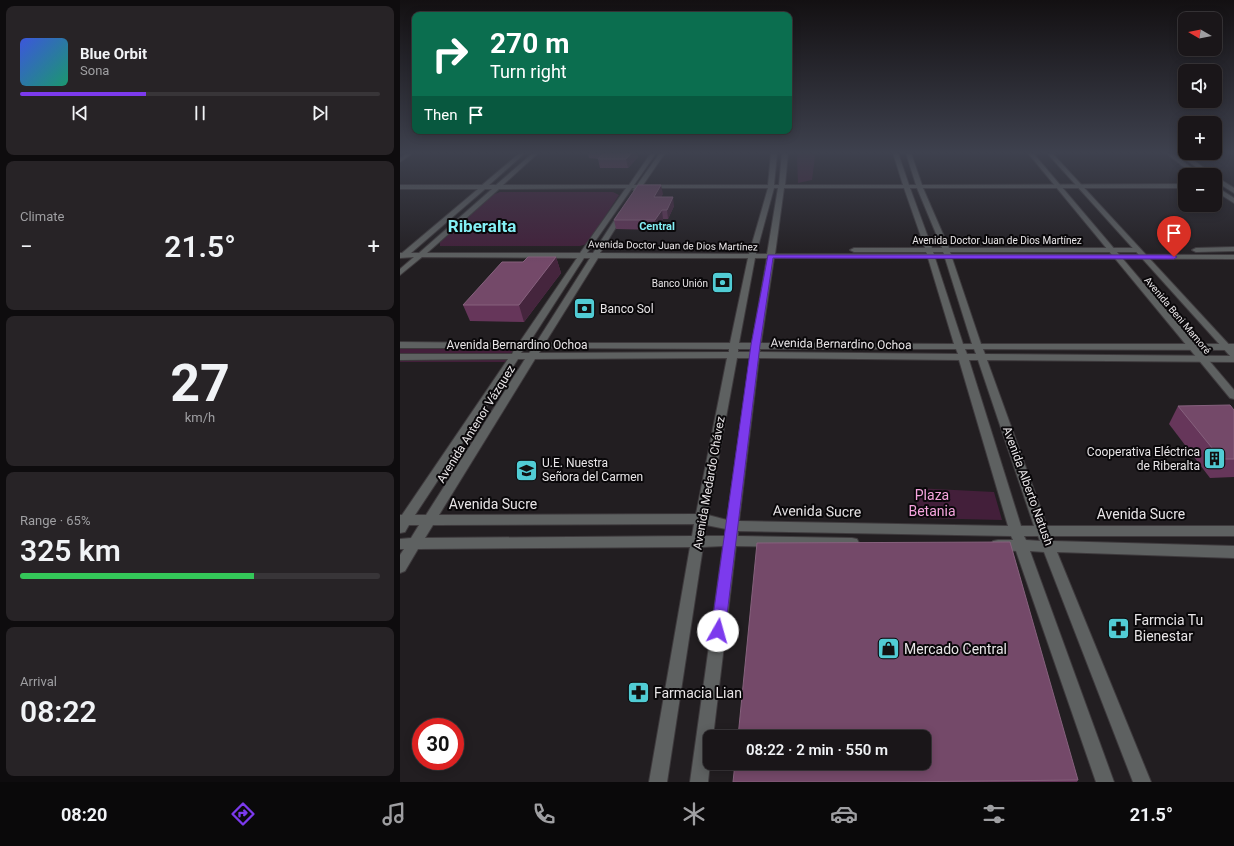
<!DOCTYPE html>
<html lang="en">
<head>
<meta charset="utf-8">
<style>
	:root { --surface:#1a1619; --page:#272326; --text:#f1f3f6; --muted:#9f9fa2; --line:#383538; --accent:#7c3aed }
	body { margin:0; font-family:Roboto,sans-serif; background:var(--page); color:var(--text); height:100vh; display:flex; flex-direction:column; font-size:15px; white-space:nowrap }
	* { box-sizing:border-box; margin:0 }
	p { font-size:13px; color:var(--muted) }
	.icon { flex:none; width:22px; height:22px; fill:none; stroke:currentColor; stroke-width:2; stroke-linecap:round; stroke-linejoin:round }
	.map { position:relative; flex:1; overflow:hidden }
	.details { display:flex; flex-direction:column; gap:6px; padding:6px; background:#0e0c0e; width:400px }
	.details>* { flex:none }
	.hud { position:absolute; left:12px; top:12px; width:380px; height:122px; border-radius:8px; box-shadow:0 2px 10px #0003,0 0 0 1px var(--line); background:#0b6e4f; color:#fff; overflow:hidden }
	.needle { width:26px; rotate:279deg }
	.fabs { position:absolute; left:778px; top:12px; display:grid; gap:8px }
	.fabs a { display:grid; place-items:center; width:44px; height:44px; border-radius:8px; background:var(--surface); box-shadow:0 2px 10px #0003,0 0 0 1px var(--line); font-size:20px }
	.speed { position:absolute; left:12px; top:718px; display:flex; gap:8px; font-size:20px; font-weight:700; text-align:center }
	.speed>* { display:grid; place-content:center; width:52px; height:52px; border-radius:50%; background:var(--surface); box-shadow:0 2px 10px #0003,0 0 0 1px var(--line); line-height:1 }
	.speed .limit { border:6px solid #d22; background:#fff; color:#111 }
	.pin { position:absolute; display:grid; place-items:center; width:34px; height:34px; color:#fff; margin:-41px -17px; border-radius:50% 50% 50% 0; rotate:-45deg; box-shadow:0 0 4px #0007 }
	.pin .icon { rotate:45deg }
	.me { position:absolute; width:44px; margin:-22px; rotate:7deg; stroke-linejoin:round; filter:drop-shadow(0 0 3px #0008) }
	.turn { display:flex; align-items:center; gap:14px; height:84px; padding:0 12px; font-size:18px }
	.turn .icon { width:52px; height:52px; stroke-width:2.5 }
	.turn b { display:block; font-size:28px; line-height:34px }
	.then { display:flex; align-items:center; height:38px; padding:0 12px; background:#0003; gap:8px; font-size:15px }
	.big { font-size:30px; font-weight:600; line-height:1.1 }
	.details .widget { flex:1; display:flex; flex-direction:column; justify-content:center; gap:6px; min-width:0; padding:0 14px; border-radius:8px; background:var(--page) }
	.details .dial { align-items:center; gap:0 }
	.dial b { font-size:52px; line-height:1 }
	.song { display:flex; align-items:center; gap:12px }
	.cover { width:48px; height:48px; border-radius:6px; background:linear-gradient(135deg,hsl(230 70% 55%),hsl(160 70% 35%)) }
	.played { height:4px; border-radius:2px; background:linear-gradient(90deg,var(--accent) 35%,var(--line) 35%) }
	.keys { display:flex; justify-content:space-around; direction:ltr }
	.heat { display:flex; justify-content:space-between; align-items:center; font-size:22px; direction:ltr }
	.charge { height:6px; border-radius:3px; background:linear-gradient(90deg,#34c759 65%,var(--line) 0) }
	.trip { position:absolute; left:303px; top:730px; width:228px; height:40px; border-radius:8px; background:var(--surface); box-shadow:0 2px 10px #0003,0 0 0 1px var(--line); font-weight:600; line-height:40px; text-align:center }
	.dock { display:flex; height:64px; justify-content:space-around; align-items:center; background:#0a090a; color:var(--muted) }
	.dock .icon { width:28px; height:28px }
	.dock .current { color:var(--accent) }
	.dock b { font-size:18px; color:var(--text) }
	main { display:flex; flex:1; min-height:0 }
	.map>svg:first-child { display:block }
</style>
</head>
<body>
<main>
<section class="details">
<div class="widget">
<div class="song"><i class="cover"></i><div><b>Blue Orbit</b><p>Sona</p></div></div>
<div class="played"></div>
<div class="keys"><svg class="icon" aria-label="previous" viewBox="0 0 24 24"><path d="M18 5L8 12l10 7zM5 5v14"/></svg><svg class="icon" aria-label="pause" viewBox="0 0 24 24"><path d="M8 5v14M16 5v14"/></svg><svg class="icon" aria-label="next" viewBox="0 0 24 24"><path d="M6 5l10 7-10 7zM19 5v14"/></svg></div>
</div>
<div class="widget"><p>Climate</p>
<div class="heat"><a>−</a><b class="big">21.5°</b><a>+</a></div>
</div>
<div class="widget dial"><b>27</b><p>km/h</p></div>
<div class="widget"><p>Range · 65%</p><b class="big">325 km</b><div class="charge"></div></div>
<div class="widget"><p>Arrival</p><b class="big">08:22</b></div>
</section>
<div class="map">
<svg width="834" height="782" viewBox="0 0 834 782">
	<rect width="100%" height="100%" fill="#221e21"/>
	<!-- green -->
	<g fill="#431f3a">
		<polygon points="399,153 411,153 415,156 412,180 398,183 397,157"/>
		<polygon points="100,192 213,192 219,195 187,244 180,246 40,246 40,242 92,195"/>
		<polygon points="0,342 119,342 105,362 0,362"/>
		<polygon points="515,488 594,492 602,520 519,518"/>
	</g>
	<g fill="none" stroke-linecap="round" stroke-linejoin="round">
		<defs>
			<g id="minor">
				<polygon points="7,153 13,153 0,162 0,158"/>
				<path d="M120,153H125L89,185H96L133,153H138L103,185H229L251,153H256L234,185H237L260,153H265L243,185H368L371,153H377L374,185H379L382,153H388L385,185H503L493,153H498L509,185H516L506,153H511L522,185L785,184V188H523L549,248H736L740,250L736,252H550L551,254L834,255V259L552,258L581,344H834V350L583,349L585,354L834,356V362L587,360L647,526H834V536H651L653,541L834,546V558L657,552L751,782H733L644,552L630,551L714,782H696L616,551L593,549L591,545L593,541L598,540H613L611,536L338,531V536L452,538L457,539L459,543L457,547L452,548L336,546L313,737H310V763L308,782H290L323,546L303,547L267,782H249L290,547L18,549L5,571L0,573V555L4,549H0V539L11,538L19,525H9L5,532L0,533V515H2L108,359L0,360V354H112L115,348H0V342L119,343L177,258L22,257L0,275V269L14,257L0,258V253H2L78,189H0V185H82ZM226,188L180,253H27L99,189ZM232,188H234L233,190L236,192L240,188H368L349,254L200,253L225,213L222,211L219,213L193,253H187ZM374,188H378L367,254H356ZM384,188H504L525,248H454L450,250L454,252H526L527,254H375ZM510,188H517L542,248H532ZM85,189H92L19,253H11ZM533,252H543L544,254H534ZM184,258H190L136,343H129ZM198,258H348L330,343H145ZM355,258H367L352,343H339ZM374,258H528L554,344L361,343ZM535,258H545L572,344H563ZM125,348H133L129,353H121ZM142,348L329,349V352L139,353ZM338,349H351L350,352H338ZM360,349H556L558,354L360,352ZM565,349H574L576,354H567ZM327,358L296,514L39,515L135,359ZM337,358H350L327,520L308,515ZM359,358L559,360L608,526L339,521ZM118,359H125L26,515H15ZM569,360H578L634,526H621ZM294,524L292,536L25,538L33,525ZM306,525L326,529L325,536H305ZM624,536H638L640,541L626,540Z"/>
				<polygon points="766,153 772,153 801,175 794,175"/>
				<polygon points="777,153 783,153 814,175 807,175"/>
				<polygon points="815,176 834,188 834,193 815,181"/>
				<polygon points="815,186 834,198 834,203 815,191"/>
				<polygon points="834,247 834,251 796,252 792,250 796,248"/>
			</g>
			<g id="tertiary">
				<polygon points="628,153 633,153 834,390 834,399 830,398"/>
				<polygon points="647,153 652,153 834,350 834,358 831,357"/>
			</g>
		</defs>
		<!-- minor casing -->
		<use href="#minor" stroke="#3e3a3d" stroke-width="2"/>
		<!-- tertiary casing -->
		<use href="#tertiary" stroke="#3e3a3d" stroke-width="2"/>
		<!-- minor -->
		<use href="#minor" fill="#5e6161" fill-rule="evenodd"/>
		<!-- tertiary -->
		<use href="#tertiary" fill="#5e6161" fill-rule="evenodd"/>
	</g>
	<!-- wall -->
	<g fill="#66365a">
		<polygon points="188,153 237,153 238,157 228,168 200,168 198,159 189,158"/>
		<polygon points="263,194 261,197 274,206 268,219 263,219 257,230 216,229 214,220"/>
		<polygon points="156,257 161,273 124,322 70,321 63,305 123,262"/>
		<polygon points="778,406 834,410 834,477 810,478 769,424"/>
		<polygon points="678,780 677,782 333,782"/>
	</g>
	<!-- shaded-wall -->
	<g fill="#45253d">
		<polygon points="230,153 237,153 238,157 228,168 226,159"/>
		<polygon points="261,185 263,194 256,206 254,197"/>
		<polygon points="273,197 274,206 268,219 267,210"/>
		<polygon points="262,210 263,219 257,230 255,220"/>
		<polygon points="156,257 161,273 124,322 119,305"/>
	</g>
	<!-- building -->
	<g fill="#744969" stroke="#86617d">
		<polygon points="204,153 232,153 226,159 198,159"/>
		<polygon points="238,185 261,185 254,197 273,197 267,210 262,210 255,220 214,220"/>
		<polygon points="128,257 156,257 119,305 63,305 102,262 123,262"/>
		<polygon points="830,405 834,410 834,459 821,459 778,406"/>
		<polygon points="610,542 678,780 493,782 333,782 335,763 524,763 524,737 338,737 357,543"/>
	</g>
	<!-- sky -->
	<linearGradient id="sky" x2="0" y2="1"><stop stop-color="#131012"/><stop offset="0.58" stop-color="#3e414e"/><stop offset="1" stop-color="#3e414e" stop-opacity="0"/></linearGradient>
	<rect width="834" height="263" fill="url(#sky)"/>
	<!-- route -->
	<polygon fill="#7c3aed" stroke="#51269a" points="368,255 774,255 777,257 774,259 373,258 360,345 325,631 323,636 318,638 313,636 311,631 351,345"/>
	<!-- icons -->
	<defs>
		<symbol id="bank-square" viewBox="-11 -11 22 22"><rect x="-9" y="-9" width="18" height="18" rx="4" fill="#51ccd4" stroke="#0a080a"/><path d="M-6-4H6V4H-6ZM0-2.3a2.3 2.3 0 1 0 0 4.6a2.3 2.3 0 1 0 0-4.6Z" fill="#111"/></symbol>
		<symbol id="building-square" viewBox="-11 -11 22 22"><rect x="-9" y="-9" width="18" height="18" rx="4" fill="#51ccd4" stroke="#0a080a"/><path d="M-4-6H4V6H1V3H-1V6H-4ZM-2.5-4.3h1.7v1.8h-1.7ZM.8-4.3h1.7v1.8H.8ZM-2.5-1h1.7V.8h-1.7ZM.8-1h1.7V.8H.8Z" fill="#111"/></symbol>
		<symbol id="school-square" viewBox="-11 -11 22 22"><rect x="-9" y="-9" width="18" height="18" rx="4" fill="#51ccd4" stroke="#0a080a"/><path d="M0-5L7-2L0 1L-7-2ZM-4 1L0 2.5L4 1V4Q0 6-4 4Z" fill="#111"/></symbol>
		<symbol id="pharmacy-square" viewBox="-11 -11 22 22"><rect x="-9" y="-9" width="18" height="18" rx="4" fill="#51ccd4" stroke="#0a080a"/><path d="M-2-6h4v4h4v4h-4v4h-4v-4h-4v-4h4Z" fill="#111"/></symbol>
		<symbol id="shop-square" viewBox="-11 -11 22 22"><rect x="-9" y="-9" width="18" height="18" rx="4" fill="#51ccd4" stroke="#0a080a"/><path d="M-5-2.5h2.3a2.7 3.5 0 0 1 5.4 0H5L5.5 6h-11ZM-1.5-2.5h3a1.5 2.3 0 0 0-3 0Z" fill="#111"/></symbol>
	</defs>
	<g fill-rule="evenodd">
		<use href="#bank-square" x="310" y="270" width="25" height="25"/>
		<use href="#bank-square" x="172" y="296" width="25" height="25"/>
		<use href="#building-square" x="802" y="446" width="25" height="25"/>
		<use href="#school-square" x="114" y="458" width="25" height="25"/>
		<use href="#pharmacy-square" x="706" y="616" width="25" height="25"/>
		<use href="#shop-square" x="476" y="636" width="25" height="25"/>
		<use href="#pharmacy-square" x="226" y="680" width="25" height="25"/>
	</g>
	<g text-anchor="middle" stroke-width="4" stroke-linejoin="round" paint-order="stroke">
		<!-- far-street labels -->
		<g font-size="10" fill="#e8e5e7" stroke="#0a080a">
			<text x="597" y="244">Avenida Doctor Juan de Dios Martínez</text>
			<text transform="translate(273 245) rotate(1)" y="4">Avenida Doctor Juan de Dios Martínez</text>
			<text transform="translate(778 315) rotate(50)" y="4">Avenida Beni Mamoré</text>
		</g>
		<!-- far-poi labels -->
		<g font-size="10" fill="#e8e5e7" stroke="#0a080a" text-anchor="end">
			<text x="308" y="287">Banco Unión</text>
		</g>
		<!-- far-neighbourhood labels -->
		<g font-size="11" font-weight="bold" fill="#83eff5" stroke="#0a080a">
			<text x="257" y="230">Central</text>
		</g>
		<!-- poi labels -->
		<g font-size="12" fill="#e8e5e7" stroke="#0a080a" text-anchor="start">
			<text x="200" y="313">Banco Sol</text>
			<text x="800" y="456" text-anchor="end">Cooperativa Eléctrica<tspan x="800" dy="14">de Riberalta</tspan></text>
			<text x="142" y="467">U.E. Nuestra<tspan x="142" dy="14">Señora del Carmen</tspan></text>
		</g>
		<!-- street labels -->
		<g font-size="12" fill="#e8e5e7" stroke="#0a080a">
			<text transform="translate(441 344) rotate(1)" y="4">Avenida Bernardino Ochoa</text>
			<text x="117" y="349">Avenida Bernardino Ochoa</text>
			<text transform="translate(76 424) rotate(-58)" y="4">Avenida Antenor Vázquez</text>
			<text transform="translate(309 483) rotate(-80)" y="4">Avenida Medardo Chávez</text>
			<text transform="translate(628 486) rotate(70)" y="4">Avenida Alberto Natush</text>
		</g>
		<!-- near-park labels -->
		<g font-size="14" fill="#f5a4dd" stroke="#0a080a">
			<text x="532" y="500">Plaza<tspan x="532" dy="16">Betania</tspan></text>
		</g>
		<!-- near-street labels -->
		<g font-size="14" fill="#e8e5e7" stroke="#0a080a">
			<text x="93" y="509">Avenida Sucre</text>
			<text transform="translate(417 511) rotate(1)" y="5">Avenida Sucre</text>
			<text x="741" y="519">Avenida Sucre</text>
		</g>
		<!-- near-poi labels -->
		<g font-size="14" fill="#e8e5e7" stroke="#0a080a" text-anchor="start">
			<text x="734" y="625">Farmcia Tu<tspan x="734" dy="16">Bienestar</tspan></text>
			<text x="504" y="654">Mercado Central</text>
			<text x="254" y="698">Farmacia Lian</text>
		</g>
		<!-- far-town labels -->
		<g font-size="17" font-weight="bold" fill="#83eff5" stroke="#0a080a">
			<text x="82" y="232">Riberalta</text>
		</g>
	</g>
</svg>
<div class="fabs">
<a><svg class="needle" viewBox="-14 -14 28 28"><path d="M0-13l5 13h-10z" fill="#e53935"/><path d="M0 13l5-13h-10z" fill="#9f9fa2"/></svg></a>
<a><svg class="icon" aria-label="sound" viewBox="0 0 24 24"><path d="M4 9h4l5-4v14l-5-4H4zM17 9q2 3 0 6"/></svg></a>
<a>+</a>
<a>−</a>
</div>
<div class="speed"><div class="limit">30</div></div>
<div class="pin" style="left:774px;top:257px;background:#d93025"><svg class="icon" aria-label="arrive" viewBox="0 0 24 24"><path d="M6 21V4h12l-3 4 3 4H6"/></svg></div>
<svg class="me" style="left:318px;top:631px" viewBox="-20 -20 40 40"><circle r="19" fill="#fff"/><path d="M0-13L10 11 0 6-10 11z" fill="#7c3aed"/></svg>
<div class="trip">08:22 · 2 min · 550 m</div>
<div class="hud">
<div class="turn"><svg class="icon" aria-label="right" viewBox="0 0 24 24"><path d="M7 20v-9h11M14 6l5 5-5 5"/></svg><div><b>270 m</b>Turn right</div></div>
<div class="then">Then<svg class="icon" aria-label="arrive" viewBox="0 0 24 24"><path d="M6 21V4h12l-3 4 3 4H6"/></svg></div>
</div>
</div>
</main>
<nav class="dock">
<b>08:20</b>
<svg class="icon current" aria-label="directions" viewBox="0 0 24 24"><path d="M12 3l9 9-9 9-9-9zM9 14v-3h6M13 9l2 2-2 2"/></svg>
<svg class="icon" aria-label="music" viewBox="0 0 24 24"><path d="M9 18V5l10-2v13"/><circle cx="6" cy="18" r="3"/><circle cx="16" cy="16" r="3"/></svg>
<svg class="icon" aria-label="phone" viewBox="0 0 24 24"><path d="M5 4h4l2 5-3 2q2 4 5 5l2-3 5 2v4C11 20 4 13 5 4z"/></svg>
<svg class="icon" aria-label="climate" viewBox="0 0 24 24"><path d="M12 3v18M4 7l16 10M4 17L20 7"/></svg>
<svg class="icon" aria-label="car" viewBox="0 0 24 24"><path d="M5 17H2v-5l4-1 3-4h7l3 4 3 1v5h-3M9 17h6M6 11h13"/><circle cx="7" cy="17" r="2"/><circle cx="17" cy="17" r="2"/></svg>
<svg class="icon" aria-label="filters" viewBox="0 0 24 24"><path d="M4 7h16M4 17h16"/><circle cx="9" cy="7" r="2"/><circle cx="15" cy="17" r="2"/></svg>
<b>21.5°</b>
</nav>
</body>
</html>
